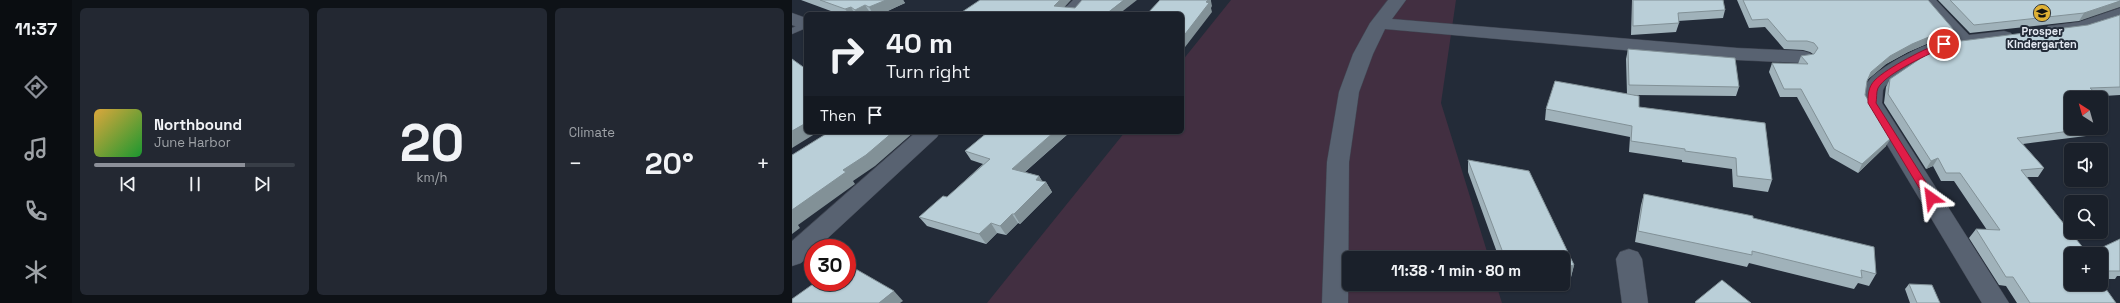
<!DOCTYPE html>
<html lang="en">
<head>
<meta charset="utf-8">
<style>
	:root { --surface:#1a202a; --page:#232832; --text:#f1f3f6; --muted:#9fa3a8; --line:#383e47; --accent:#8c9099 }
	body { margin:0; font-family:"Space Grotesk",sans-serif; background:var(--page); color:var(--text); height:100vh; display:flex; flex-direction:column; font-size:15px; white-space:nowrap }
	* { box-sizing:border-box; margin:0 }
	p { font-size:13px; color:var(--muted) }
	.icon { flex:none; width:22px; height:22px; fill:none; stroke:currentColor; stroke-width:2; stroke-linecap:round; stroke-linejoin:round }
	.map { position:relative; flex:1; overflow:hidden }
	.details { display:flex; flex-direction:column; gap:8px; padding:8px; background:#0e1217; width:720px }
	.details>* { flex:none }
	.guide { position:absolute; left:12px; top:12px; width:380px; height:122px; border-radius:6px; box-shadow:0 1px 3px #0004,0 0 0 1px var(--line); background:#1a202a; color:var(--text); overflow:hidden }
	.needle { width:26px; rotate:323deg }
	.fabs { position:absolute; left:1272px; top:91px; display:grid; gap:8px }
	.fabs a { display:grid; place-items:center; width:44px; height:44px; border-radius:6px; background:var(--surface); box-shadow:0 1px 3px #0004,0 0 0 1px var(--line); font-size:20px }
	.speed { position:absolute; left:12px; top:239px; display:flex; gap:8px; font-size:20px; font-weight:700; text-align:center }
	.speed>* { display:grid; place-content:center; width:52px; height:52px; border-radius:50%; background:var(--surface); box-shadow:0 1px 3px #0004,0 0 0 1px var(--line); line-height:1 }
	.speed .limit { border:6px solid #d22; background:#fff; color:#111 }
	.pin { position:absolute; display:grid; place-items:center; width:34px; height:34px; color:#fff; margin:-17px; border:2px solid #fff; border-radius:50%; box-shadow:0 1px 4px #0007 }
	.me { position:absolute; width:44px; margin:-22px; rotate:329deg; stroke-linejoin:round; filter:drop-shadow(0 0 3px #0008) }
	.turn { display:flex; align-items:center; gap:14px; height:84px; padding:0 16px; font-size:18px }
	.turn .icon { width:52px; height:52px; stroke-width:2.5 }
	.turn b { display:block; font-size:28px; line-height:34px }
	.then { display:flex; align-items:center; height:38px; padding:0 16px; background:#0003; gap:8px; font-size:15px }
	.big { font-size:30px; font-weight:600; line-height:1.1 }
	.details .widget { flex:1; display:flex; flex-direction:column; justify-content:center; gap:6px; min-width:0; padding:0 14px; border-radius:6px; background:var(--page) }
	.details .dial { align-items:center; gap:0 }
	.dial b { font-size:52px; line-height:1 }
	.song { display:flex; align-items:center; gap:12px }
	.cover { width:48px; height:48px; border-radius:6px; background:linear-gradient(135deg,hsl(40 70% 55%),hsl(130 70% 35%)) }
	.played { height:4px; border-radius:2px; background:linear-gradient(90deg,var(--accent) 75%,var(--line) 75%) }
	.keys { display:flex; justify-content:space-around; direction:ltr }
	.heat { display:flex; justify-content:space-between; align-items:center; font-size:22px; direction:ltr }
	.details .tiles { flex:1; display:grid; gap:8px; grid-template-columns:repeat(3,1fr) }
	.trip { position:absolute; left:550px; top:251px; width:228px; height:40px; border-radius:6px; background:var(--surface); box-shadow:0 1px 3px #0004,0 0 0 1px var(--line); font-weight:600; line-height:40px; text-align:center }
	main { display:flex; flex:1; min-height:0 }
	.menu { display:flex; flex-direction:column; width:72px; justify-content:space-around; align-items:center; background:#0a0d11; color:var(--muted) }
	.menu .icon { width:28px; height:28px }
	.menu .on { color:var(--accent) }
	.menu b { font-size:18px; color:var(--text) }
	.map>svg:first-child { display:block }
</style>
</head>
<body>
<main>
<nav class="menu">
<b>11:37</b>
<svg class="icon on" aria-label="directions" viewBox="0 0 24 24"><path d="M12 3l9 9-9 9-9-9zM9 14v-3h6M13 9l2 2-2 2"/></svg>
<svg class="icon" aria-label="music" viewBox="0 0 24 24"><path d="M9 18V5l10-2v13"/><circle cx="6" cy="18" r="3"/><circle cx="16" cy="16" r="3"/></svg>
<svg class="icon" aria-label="phone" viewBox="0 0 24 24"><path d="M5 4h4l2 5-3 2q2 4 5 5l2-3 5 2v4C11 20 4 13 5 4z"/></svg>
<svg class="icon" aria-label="climate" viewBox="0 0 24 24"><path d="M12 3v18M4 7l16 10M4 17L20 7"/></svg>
</nav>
<section class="details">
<div class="tiles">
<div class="widget">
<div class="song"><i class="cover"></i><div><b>Northbound</b><p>June Harbor</p></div></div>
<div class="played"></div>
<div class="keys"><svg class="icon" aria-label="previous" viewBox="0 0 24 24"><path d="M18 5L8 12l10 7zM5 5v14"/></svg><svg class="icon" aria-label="pause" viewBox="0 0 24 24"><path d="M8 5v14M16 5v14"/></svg><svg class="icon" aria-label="next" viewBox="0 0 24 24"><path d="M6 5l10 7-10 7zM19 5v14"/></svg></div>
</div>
<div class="widget dial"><b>20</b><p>km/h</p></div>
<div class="widget"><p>Climate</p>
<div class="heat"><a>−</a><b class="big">20°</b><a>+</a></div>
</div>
</div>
</section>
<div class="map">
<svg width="1328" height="303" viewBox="0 0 1328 303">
	<rect width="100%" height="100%" fill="#232b38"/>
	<!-- green -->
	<polygon fill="#422f41" points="439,0 664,0 649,103 697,258 557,258 557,284 704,284 710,303 195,303 333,132 390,132 390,61"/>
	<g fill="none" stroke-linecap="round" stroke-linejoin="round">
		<defs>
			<polygon id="service" points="10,23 14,23 14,28 0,34 0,28"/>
			<g id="minor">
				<polygon points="281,0 300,0 286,14 267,14"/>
				<polygon points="596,0 614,0 600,19 945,48 1011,51 1018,53 1021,57 1018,61 1011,63 945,60 593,29 581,54 567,92 557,162 556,303 530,303 535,162 547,92 561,54 578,23"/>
				<path d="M1125,0H1144L1177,35L1212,31L1219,33L1221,37L1219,41L1212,43L1156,49L1130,61L1093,86L1091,90L1090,103L1217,303H1190L1070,103C1071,94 1072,85 1079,78C1094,63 1138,40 1159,38Z"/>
				<path d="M1328,8V19C1306,27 1279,40 1256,34L1253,30L1256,26L1287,22Z"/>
				<polygon points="0,13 14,18 14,30 0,25"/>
				<polygon points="124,132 148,132 145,137 25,248 21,248 21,252 9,263 0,266 0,241"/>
				<polygon points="837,249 846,252 850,259 856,303 830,303 824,259 828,252"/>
			</g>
		</defs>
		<!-- service casing -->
		<use href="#service" stroke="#404652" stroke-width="1"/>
		<!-- minor casing -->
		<use href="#minor" stroke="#404652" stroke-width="1"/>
		<!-- service -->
		<use href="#service" fill="#586271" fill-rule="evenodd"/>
		<!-- minor -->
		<use href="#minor" fill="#586271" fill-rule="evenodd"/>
	</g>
	<!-- wall -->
	<g fill="#a0b2ba">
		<polygon points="9,0 111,0 113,3 89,14 47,14"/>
		<polygon points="840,0 931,0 933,10 931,18 886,21 887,23 884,32 839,35"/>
		<polygon points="945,0 1136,0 1161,29 1156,37 1139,42 1116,52 1094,64 1075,80 1073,95 1094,146 1066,173 1038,157 1005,97 988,97 977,72 980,63 1006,64 1009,56 1021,54 1018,52 1011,50 992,49 973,27 957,28"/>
		<polygon points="1146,0 1328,0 1287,21 1178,33"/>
		<polygon points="1328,15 1328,95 1279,98 1279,128 1301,128 1294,136 1231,144 1252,168 1246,177 1235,177 1279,254 1324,303 1225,303 1214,286 1207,285 1177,238 1184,229 1195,230 1162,181 1149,181 1141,166 1134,169 1092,103 1094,87 1098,79 1296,25"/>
		<polygon points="836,49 947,87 944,96 840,95 847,107 973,123 980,180 976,192 941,187 940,169 890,162 890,160 837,152 838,137 753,120 754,109 835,94 834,59"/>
		<polygon points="1309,98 1314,103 1309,110"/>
		<polygon points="196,132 278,132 233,172 247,176 250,181 254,182 260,192 228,224 226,223 214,235 205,233 194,244 135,226 127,217 155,197 191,164 179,160 173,151"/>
		<polygon points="676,160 737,171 782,265 779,277 771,279 771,258 707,258 676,172"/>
		<polygon points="852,194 961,218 1084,274 1077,286 1066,283 1062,289 957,263 955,267 843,242 849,205"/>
		<polygon points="1328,239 1328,276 1325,276 1323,279 1309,279 1309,254"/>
		<polygon points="717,284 749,284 719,290"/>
		<polygon points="1117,284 1148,303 1118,303 1113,289"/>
	</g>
	<!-- shaded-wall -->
	<g fill="#829197">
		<polygon points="94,0 111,0 113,3 89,14 81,14 77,7"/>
		<polygon points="268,0 279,0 266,14 262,6"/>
		<polygon points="332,0 345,0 327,14 314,14"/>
		<polygon points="414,0 419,0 419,1 420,6 419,8 420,12 390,51 390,38"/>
		<polygon points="1328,1 1328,7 1287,21 1292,13"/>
		<polygon points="73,5 79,14 65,14 63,10"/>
		<polygon points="59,7 63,14 57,14 53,9"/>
		<polygon points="1161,29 1156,37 1139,42 1116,52 1094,64 1075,80 1079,72 1098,56 1120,44 1144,34"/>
		<polygon points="14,123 14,132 26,132 0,148 0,131"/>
		<polygon points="101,132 122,132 83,166 61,181 63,184 6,225 8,228 0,234 0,210 51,170"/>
		<polygon points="262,132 278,132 226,178 220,169"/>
		<polygon points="1099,138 1094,146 1066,173 1070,164"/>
		<polygon points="1146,158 1141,166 1134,169 1139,161"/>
		<polygon points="247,176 252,184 254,182 260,192 228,224 222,214 244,180"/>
		<polygon points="220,214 226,223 214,235 208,226"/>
		<polygon points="199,223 205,233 194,244 187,234"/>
		<polygon points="782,265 779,277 771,279 771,267"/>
		<polygon points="720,284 749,284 719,290"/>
		<polygon points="102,291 111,301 108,303 87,303"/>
	</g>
	<!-- building -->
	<g fill="#bacfd8" stroke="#829197">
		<polygon points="28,0 94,0 77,7 73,5 63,10 59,7 53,9"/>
		<polygon points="188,0 268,0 262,6 283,8 290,0 332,0 314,14 167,14"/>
		<polygon points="368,0 416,0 414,2 417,3 390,38 390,14 355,14"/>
		<polygon points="841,0 931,0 933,10 886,13 887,23 841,26"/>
		<polygon points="951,0 1136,0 1161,29 1144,34 1120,44 1098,56 1079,72 1075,81 1073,95 1099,138 1070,164 1042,149 1009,89 992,89 980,63 1016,64 1009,56 1022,54 1026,48 1022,43 1015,41 995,41 976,19 960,20"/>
		<polygon points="1158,0 1328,0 1328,1 1292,13 1182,25"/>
		<polygon points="1328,15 1328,87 1298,88 1309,98 1279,98 1279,128 1301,128 1225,138 1252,168 1229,170 1296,254 1279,254 1279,284 1309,284 1309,282 1324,303 1238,303 1221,277 1214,277 1184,229 1208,230 1168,173 1154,173 1146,158 1139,161 1096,94 1098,79 1135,54 1161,42 1296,25"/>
		<polygon points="836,49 943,58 947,87 837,85"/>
		<polygon points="0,59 14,69 14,123 0,131"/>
		<polygon points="763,81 847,96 847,107 973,123 980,180 945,176 944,158 893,151 893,149 839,141 840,126 754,109"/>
		<polygon points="1309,98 1314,103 1309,103"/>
		<polygon points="37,132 101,132 74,155 51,170 54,172 0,210 0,155"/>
		<polygon points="196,132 262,132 220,169 247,176 244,180 254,182 222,214 220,214 208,226 199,223 187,234 127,217 151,196 155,197 198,159 173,151"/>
		<polygon points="676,160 737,171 782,265 771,267 771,258 713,258"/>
		<polygon points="852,194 961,216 961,218 1082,247 1084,274 1069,270 1070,278 960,251 960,255 846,231"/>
		<polygon points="1328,239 1328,271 1309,271 1309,254 1296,254"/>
		<polygon points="55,264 102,291 87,303 0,303 0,299 24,282 55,282"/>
		<polygon points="930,280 959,303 904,303 903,302"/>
		<polygon points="1117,284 1140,285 1148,303 1125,303"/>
	</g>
	<!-- route -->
	<path fill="#e11d48" stroke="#92132f" d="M1152,42L1156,44L1155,46C1139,53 1094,73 1086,88C1084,92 1085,99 1084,103L1144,198L1139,202L1135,201L1076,103C1076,95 1076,87 1083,80C1095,68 1135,47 1152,42Z"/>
	<!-- icons -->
	<defs>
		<symbol id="school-disc" viewBox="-11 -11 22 22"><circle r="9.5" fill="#dfb034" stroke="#232b38"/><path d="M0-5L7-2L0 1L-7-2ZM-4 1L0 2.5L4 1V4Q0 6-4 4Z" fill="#111"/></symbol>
	</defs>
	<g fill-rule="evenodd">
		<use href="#school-disc" x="1240" y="3" width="20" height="20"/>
	</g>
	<g text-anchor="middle" stroke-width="4" stroke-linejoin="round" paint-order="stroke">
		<!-- poi labels -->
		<g font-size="11" font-weight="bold" fill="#e4e9f2" stroke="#232b38">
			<text x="1250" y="35">Prosper<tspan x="1250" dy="13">Kindergarten</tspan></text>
		</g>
	</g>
</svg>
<div class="fabs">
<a><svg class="needle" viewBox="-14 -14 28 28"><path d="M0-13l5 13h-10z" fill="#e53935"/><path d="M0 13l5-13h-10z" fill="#9fa3a8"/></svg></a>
<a><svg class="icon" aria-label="sound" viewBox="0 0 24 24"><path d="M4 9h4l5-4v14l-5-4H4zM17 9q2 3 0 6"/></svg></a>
<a><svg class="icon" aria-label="search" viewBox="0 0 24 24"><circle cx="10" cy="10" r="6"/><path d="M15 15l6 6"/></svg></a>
<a>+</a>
</div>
<div class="speed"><div class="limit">30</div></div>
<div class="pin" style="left:1152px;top:44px;background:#d93025"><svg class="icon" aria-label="arrive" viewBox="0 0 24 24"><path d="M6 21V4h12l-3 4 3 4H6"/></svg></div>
<svg class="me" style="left:1139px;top:198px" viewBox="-20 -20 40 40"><path d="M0-17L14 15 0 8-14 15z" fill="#e11d48" stroke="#fff" stroke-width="4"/></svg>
<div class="trip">11:38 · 1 min · 80 m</div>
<div class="guide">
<div class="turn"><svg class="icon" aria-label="right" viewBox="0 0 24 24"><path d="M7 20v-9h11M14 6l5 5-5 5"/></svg><div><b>40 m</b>Turn right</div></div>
<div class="then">Then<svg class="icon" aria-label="arrive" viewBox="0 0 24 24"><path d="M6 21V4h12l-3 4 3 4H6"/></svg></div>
</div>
</div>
</main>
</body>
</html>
